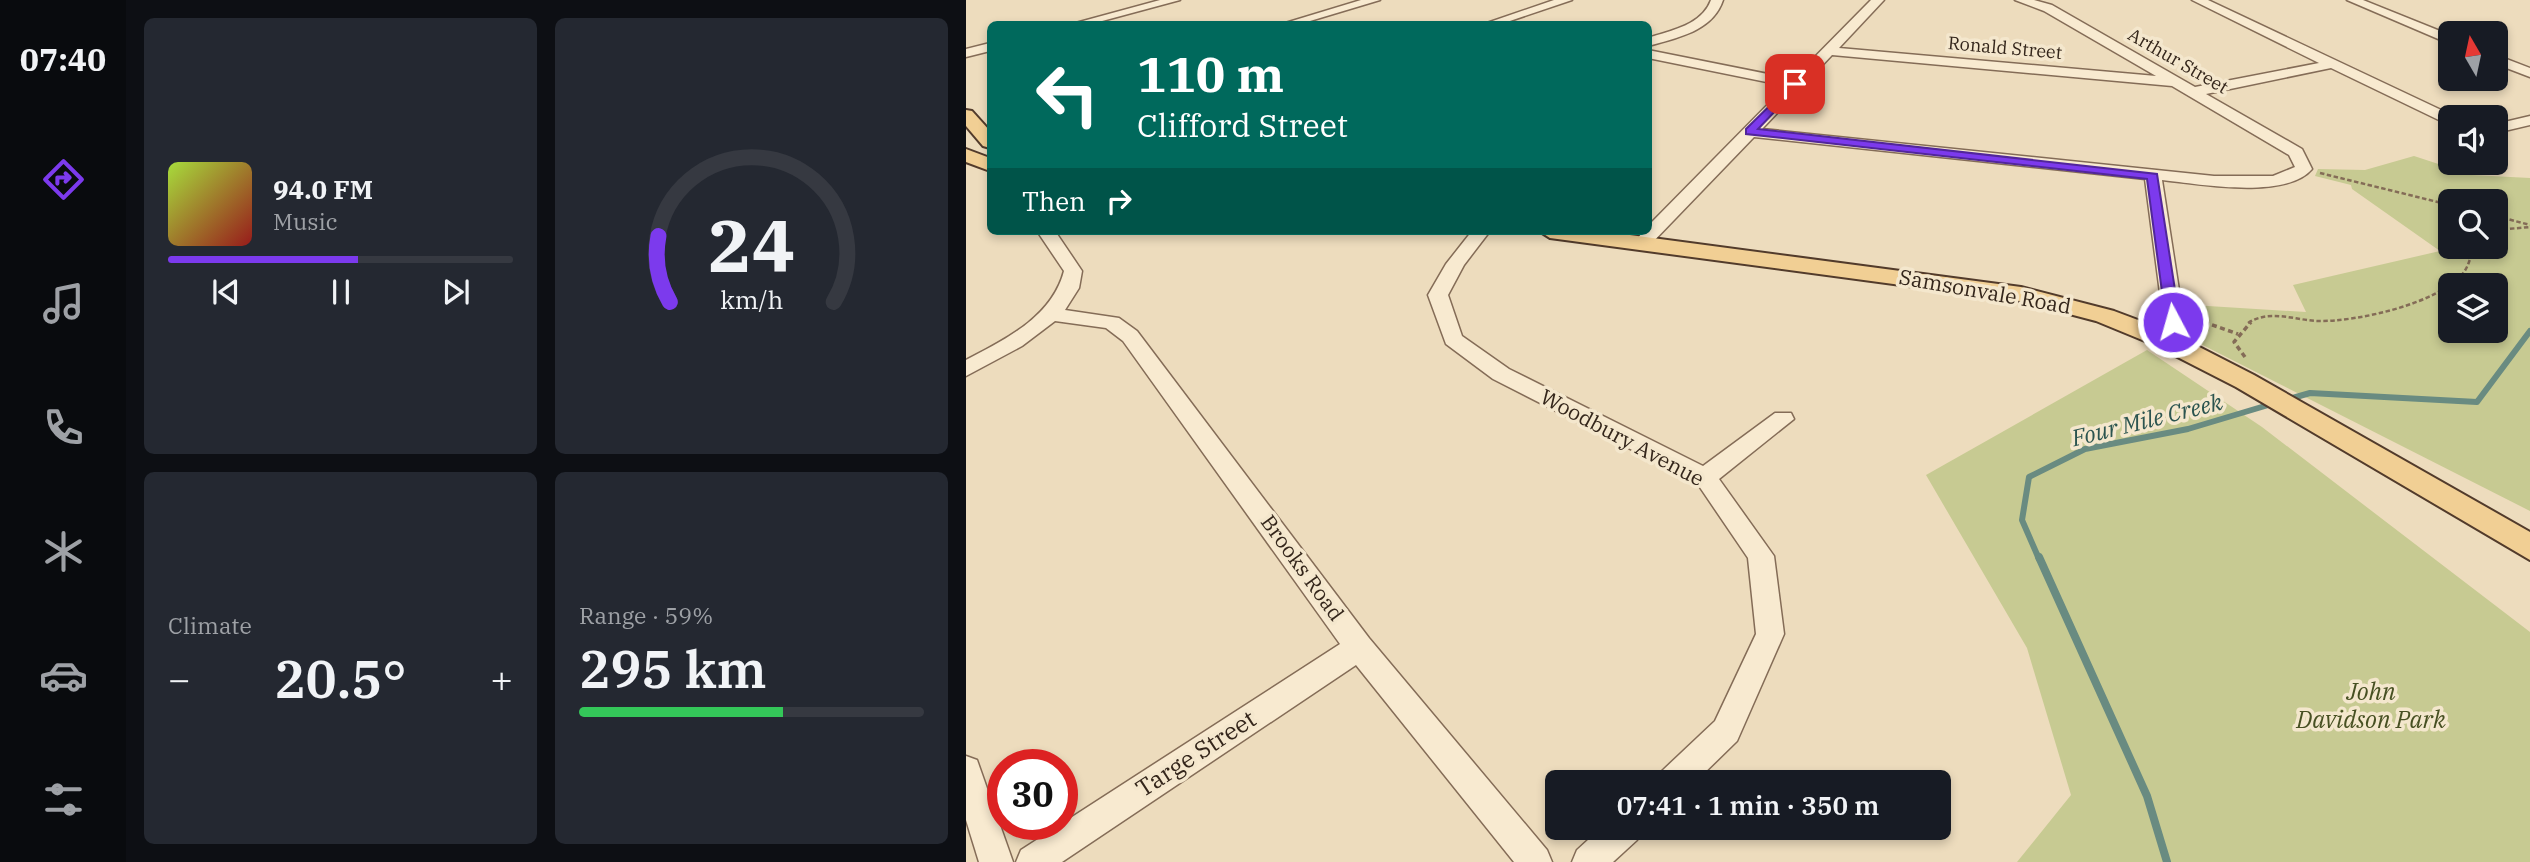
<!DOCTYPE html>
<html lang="en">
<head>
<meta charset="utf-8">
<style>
	:root { --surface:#171b24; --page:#242831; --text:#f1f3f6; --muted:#9ea1a6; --line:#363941; --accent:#7c3aed }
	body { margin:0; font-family:"IBM Plex Serif",serif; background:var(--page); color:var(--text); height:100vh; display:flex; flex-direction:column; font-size:26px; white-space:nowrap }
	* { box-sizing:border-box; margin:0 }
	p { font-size:23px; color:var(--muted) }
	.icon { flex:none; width:38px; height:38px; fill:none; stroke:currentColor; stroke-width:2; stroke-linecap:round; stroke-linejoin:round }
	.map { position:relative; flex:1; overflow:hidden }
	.panel { display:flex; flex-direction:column; gap:18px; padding:18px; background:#0d0f14; width:840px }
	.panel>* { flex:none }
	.banner { position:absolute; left:21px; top:21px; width:665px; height:214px; border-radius:10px; box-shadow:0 4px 10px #0003; background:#00695c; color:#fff; overflow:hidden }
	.needle { width:46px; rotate:351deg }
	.controls { position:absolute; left:1472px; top:21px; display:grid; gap:14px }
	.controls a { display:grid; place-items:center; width:70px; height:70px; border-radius:10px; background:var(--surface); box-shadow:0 4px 10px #0003; font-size:35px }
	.speed { position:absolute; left:21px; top:749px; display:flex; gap:14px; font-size:35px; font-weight:700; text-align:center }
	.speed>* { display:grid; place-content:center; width:91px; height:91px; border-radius:50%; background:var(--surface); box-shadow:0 4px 10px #0003; line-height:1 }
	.speed .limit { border:10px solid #d22; background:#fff; color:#111 }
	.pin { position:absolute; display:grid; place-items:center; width:60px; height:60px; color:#fff; margin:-30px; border-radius:14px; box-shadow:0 4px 10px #0006 }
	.me { position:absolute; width:77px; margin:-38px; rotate:354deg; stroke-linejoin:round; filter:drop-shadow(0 0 5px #0008) }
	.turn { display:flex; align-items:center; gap:24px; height:147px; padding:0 35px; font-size:32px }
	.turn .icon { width:91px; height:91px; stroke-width:2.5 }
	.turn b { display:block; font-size:49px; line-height:60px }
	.then { display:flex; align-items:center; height:66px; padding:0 35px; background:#0003; gap:14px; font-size:26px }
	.big { font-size:52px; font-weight:600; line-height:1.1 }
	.panel .card { flex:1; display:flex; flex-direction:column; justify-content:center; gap:10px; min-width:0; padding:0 24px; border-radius:10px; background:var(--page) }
	.panel .dial { align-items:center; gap:0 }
	.dial svg { height:182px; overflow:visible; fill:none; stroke:var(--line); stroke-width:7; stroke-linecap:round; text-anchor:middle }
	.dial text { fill:var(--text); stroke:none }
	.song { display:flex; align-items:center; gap:21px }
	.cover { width:84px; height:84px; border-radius:10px; background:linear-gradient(135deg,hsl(80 70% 55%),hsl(0 70% 35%)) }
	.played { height:7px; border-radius:4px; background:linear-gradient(90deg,var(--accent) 55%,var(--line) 55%) }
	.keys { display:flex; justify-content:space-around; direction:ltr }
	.heat { display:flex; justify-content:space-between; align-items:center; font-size:38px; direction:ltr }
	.charge { height:10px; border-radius:5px; background:linear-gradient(90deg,#34c759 59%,var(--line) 0) }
	.panel .tiles { flex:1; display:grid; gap:18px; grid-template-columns:repeat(2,1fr) }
	.trip { position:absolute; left:579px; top:770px; width:406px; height:70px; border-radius:10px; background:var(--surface); box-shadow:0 4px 10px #0003; font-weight:600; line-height:70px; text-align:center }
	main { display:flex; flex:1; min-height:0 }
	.dock { display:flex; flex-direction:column; width:126px; justify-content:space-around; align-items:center; background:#090b0e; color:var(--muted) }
	.dock .icon { width:49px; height:49px }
	.dock .active { color:var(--accent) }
	.dock b { font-size:32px; color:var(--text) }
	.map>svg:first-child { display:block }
</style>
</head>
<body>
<main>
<nav class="dock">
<b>07:40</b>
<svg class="icon active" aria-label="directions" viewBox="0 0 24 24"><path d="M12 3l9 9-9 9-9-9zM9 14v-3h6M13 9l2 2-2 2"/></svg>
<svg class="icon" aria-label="music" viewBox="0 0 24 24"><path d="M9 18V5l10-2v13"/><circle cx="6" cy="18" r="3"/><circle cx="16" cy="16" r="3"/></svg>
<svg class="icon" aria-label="phone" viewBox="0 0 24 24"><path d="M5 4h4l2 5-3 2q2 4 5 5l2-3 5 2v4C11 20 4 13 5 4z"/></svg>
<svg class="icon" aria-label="climate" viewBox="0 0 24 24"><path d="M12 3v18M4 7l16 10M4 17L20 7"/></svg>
<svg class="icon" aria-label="car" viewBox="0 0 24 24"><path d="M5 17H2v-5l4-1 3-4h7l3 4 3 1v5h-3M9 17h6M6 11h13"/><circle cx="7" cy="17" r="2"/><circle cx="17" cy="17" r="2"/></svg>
<svg class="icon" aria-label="filters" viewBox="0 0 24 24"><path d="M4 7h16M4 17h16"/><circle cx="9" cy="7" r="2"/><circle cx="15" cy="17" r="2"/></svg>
</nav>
<section class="panel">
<div class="tiles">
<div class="card">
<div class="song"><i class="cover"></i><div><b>94.0 FM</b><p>Music</p></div></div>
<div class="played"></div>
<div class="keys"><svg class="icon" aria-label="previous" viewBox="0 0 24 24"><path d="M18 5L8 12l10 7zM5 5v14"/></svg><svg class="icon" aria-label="pause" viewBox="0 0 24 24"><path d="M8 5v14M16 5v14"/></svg><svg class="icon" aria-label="next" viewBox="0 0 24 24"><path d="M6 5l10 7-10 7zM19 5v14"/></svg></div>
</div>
<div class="card dial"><svg viewBox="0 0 100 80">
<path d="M14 69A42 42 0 1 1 86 69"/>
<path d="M14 69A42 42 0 0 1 9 40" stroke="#7c3aed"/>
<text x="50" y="56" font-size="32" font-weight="700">24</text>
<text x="50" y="72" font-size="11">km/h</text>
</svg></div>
<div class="card"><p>Climate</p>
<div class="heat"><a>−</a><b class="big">20.5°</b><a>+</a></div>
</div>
<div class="card"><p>Range · 59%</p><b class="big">295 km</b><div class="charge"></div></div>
</div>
</section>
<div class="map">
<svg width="1564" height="862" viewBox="0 0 1564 862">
	<rect width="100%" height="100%" fill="#eddcbd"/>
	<!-- green -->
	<g fill="#c7ca92" fill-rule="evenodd">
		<path d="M1448,156L1506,175L1564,178V511L1217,335L1226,305L1340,312L1327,285L1474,251L1386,189L1385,185L1349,176L1352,169L1399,170ZM1530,201V247H1484V201ZM1530,285V331H1484V285Z"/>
		<polygon points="1181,350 1296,427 1564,632 1564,862 1051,862 1105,795 1061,648 960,475"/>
	</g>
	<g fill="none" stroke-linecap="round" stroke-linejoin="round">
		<!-- stream-far1 -->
		<g stroke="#698b81" stroke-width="6">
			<polyline points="1323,399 1344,393 1511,402 1564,331"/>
			<polyline points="1073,559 1056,520 1063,477 1119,449 1222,429 1309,403"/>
		</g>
		<!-- stream -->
		<polyline stroke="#698b81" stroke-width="8" points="1073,557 1181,796 1201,862"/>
		<defs>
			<g id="minor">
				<polygon points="194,0 214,0 125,24 106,24"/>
				<polygon points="395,0 414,0 334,24 316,24"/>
				<polygon points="588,0 606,0 535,24 518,24"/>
				<path d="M745,0H757C747,31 711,38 682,46V38C706,30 736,25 745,0Z"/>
				<path d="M905,0H918L873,48L1190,76L1078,11L1049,0H1068L1086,5L1229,87L1353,63L1226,0H1242L1490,117H1484V124L1479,123L1365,68L1240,94L1336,149L1346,169C1320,200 1232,184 1196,180L1217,316L1202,343L1195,345L1185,338L1197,316L1179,179L788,137L682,247H670L667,243L678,231H682V226L820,86L682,58V50L827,79ZM866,55L1206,86L1323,155L1329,167L1307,176H1248L796,129Z"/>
				<polygon points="1381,0 1397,0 1484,35 1484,44"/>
				<polygon points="24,43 24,51 0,57 0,49"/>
				<polygon points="1530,55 1564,68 1564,77 1530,64"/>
				<polygon points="1564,116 1564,125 1530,133 1530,124"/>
				<path d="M71,231H89L116,271L113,288L99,310L153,318L171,331L403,638L581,850L586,862H548L390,665L96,862H50L55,850L374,644L157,341L140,328L89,321L56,346L0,376V360C40,339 86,317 98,271Z"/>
				<polygon points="506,231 524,231 498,265 482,295 496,336 543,369 737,466 809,413 825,413 828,419 753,479 808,556 818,634 771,741 729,782 691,782 696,771 749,721 790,634 782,558 731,483 527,379 480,344 462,295 480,264"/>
				<polygon points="0,756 11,760 47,862 13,862 0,820"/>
				<polygon points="635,828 675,828 671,840 647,862 606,862 611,850"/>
			</g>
			<g id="major">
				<polygon points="0,110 6,111 24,131 24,148 17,146 0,126"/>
				<polygon points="0,149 24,158 24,171 0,162"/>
				<polygon points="573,231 634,231 1055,287 1148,311 1204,332 1288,375 1564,532 1564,560 1270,387 1186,344 1130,321 1054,301 584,238"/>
			</g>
		</defs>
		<!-- minor casing -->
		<use href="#minor" stroke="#846c57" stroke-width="3"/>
		<!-- major casing -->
		<use href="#major" stroke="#523b2b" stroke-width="4"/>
		<!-- path-far1 -->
		<g stroke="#846c57" stroke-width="2.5" stroke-dasharray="4.5 2.5" stroke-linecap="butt">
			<polyline points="1354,173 1484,205"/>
			<polyline points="1530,216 1564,225"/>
			<polyline points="1530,230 1564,227"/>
			<polyline points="1225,317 1243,323"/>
			<path d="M1282,323C1304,309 1328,320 1351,321C1390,322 1473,304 1498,272C1503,265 1505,255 1508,247"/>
		</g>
		<!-- path -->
		<g stroke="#846c57" stroke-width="3.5" stroke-dasharray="5 3.5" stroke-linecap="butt">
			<polyline points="1238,322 1272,334"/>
			<polyline points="1279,357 1268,342 1285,322"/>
		</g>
		<!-- minor -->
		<use href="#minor" fill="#f8ead0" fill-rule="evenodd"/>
		<!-- major -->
		<use href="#major" fill="#f1cf94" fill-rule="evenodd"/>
	</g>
	<!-- route -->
	<polygon fill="#7c3aed" stroke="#51269a" stroke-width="2" points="829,81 833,86 792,129 1191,174 1214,322 1207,327 1200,322 1181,179 780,134 780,129"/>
	<g text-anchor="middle" stroke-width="7" stroke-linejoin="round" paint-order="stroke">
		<!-- far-street labels -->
		<g font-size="18" fill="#34261b" stroke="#f4e7cd">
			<text transform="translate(1039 48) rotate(5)" y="6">Ronald Street</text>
			<text transform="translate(1212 61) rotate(30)" y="6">Arthur Street</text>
		</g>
		<!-- street labels -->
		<g font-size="21" fill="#34261b" stroke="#f4e7cd">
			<text transform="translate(1019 292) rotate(10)" y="7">Samsonvale Road</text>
			<text transform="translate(656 438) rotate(28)" y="7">Woodbury Avenue</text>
			<text transform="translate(336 568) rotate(54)" y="7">Brooks Road</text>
		</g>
		<!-- water labels -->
		<g font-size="23" font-style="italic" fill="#2b544f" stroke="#f4e7cd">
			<text transform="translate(1181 420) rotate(-14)" y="8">Four Mile Creek</text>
		</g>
		<!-- near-park labels -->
		<g font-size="24" font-style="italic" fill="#475022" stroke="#f4e7cd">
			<text x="1405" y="700">John<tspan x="1405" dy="28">Davidson Park</tspan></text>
		</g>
		<!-- near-street labels -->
		<g font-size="24" fill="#34261b" stroke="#f4e7cd">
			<text transform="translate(230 754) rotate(-33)" y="8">Targe Street</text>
		</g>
	</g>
</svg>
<div class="controls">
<a><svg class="needle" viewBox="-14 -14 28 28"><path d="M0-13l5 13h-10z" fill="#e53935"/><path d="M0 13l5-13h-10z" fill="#9ea1a6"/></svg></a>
<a><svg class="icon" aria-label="sound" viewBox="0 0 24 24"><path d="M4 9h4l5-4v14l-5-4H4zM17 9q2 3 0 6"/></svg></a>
<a><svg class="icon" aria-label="search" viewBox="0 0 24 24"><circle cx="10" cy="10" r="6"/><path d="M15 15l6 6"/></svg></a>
<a><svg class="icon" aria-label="layers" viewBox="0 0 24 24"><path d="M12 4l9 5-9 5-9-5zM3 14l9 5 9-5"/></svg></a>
</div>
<div class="speed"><div class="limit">30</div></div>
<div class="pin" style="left:829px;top:84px;background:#d93025"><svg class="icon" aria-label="arrive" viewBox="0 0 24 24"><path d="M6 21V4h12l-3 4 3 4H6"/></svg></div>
<svg class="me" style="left:1207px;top:322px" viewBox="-20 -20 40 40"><circle r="17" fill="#7c3aed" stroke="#fff" stroke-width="3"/><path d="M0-11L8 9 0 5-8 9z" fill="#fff"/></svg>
<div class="trip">07:41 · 1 min · 350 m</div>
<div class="banner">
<div class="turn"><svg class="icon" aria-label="left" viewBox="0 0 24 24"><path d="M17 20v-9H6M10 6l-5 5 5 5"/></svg><div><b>110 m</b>Clifford Street</div></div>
<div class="then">Then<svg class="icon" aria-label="right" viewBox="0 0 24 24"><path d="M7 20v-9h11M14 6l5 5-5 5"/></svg></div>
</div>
</div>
</main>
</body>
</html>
